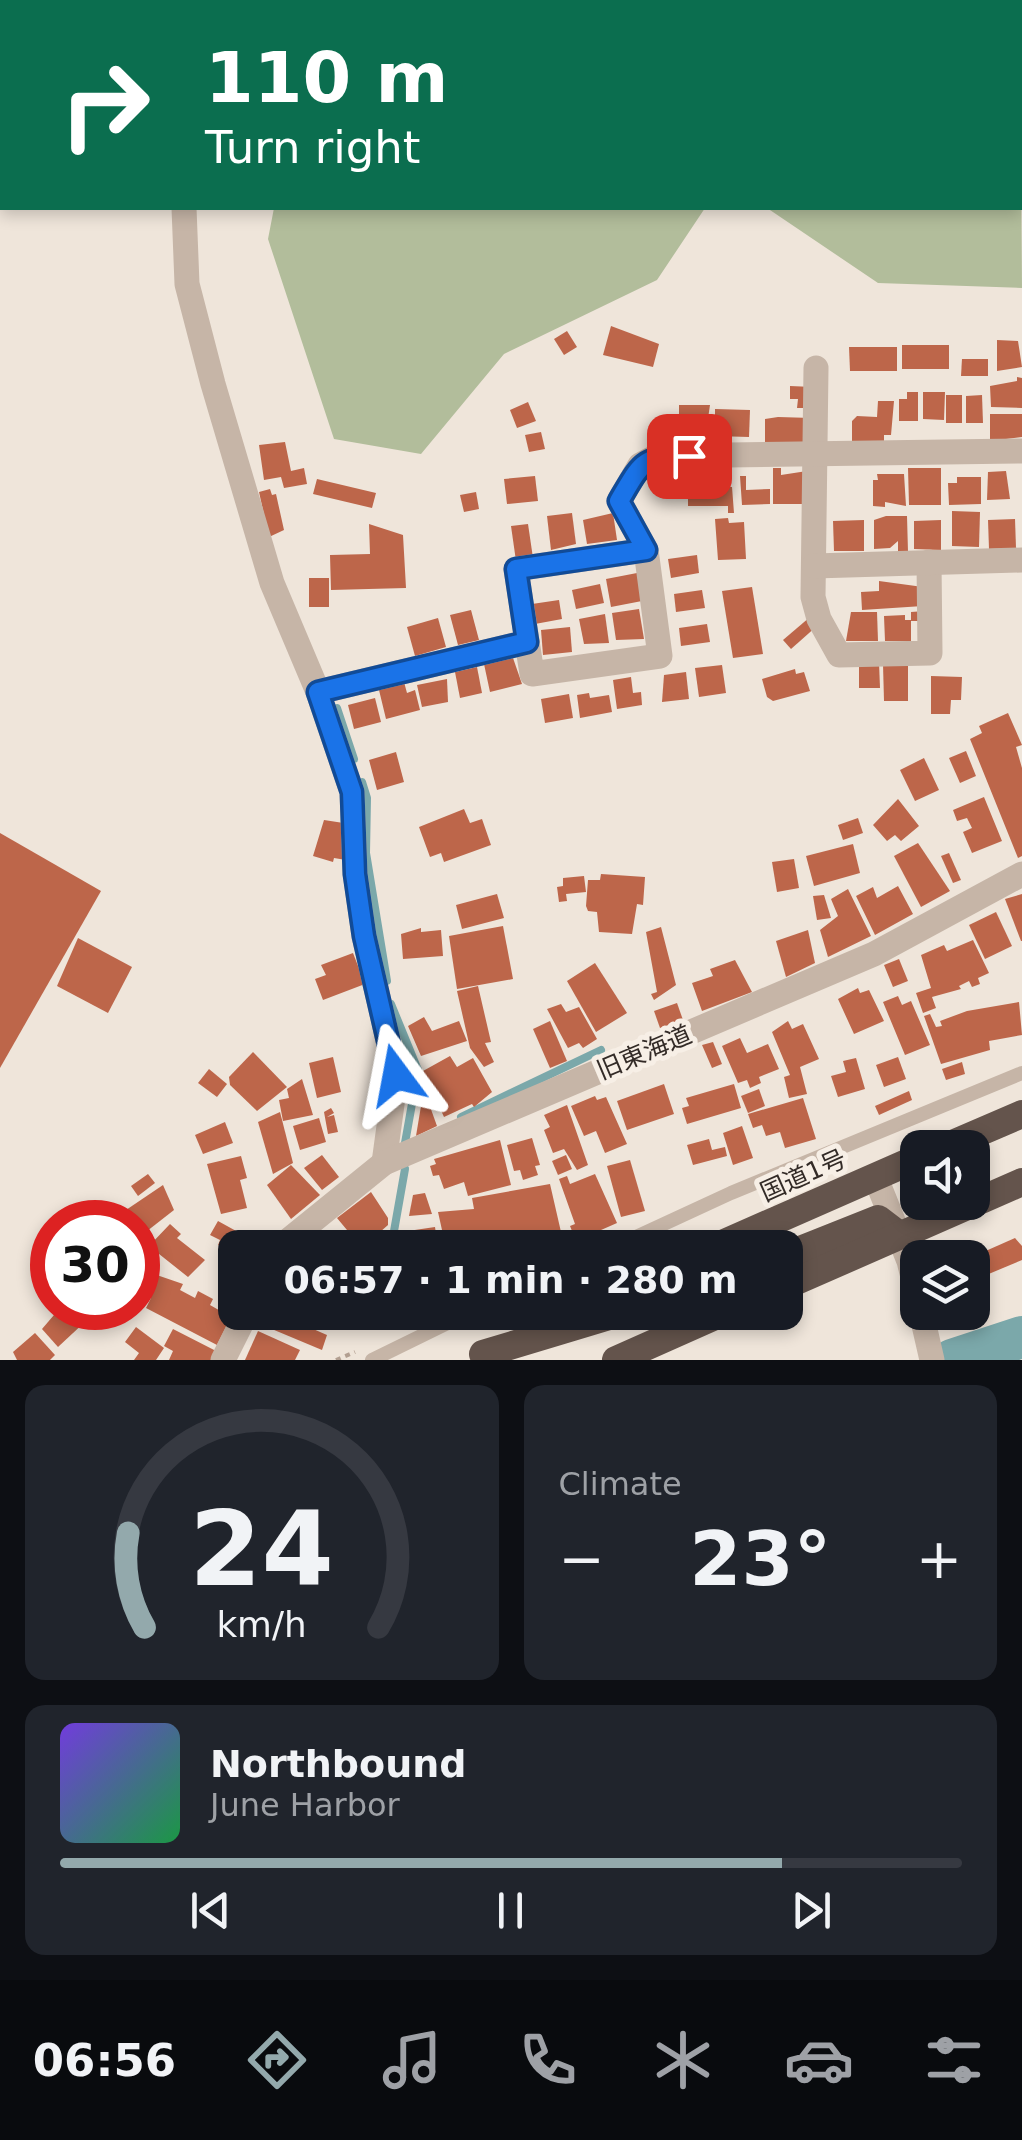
<!DOCTYPE html>
<html lang="en">
<head>
<meta charset="utf-8">
<style>
	:root { --surface:#171b24; --page:#20242c; --text:#f1f3f6; --muted:#9ea1a6; --line:#363941; --accent:#93a9ac }
	body { margin:0; font-family:"DejaVu Sans","Noto Sans JP",sans-serif; background:var(--page); color:var(--text); height:100vh; display:flex; flex-direction:column; font-size:38px; white-space:nowrap }
	* { box-sizing:border-box; margin:0 }
	p { font-size:32px; color:var(--muted) }
	.icon { flex:none; width:55px; height:55px; fill:none; stroke:currentColor; stroke-width:2; stroke-linecap:round; stroke-linejoin:round }
	.map { position:relative; height:1360px; overflow:hidden }
	.details { display:flex; flex-direction:column; gap:25px; padding:25px; background:#0d0f14; flex:1 }
	.details>* { flex:none }
	.guide { position:absolute; left:0px; top:0px; width:1022px; height:210px; box-shadow:0 5px 15px #0003; background:#0b6e4f; color:#fff; overflow:hidden }
	.tools { position:absolute; left:900px; top:1130px; display:grid; gap:20px }
	.tools a { display:grid; place-items:center; width:90px; height:90px; border-radius:20px; background:var(--surface); box-shadow:0 5px 15px #0003; font-size:50px }
	.speed { position:absolute; left:30px; top:1200px; display:flex; gap:20px; font-size:50px; font-weight:700; text-align:center }
	.speed>* { display:grid; place-content:center; width:130px; height:130px; border-radius:50%; background:var(--surface); box-shadow:0 5px 15px #0003; line-height:1 }
	.speed .limit { border:15px solid #d22; background:#fff; color:#111 }
	.pin { position:absolute; display:grid; place-items:center; width:85px; height:85px; color:#fff; margin:-42px; border-radius:20px; box-shadow:0 5px 15px #0006 }
	.me { position:absolute; width:110px; margin:-55px; rotate:347deg; stroke-linejoin:round; filter:drop-shadow(0 0 8px #0008) }
	.turn { display:flex; align-items:center; gap:35px; height:210px; padding:0 40px; font-size:45px }
	.turn .icon { width:130px; height:130px; stroke-width:2.5 }
	.turn b { display:block; font-size:70px; line-height:85px }
	.big { font-size:75px; font-weight:600; line-height:1.1 }
	.details .tile { flex:1; display:flex; flex-direction:column; justify-content:center; gap:15px; min-width:0; padding:0 35px; border-radius:20px; background:var(--page) }
	.details .dial { align-items:center; gap:0 }
	.dial svg { height:260px; overflow:visible; fill:none; stroke:var(--line); stroke-width:7; stroke-linecap:round; text-anchor:middle }
	.dial text { fill:var(--text); stroke:none }
	.song { display:flex; align-items:center; gap:30px }
	.cover { width:120px; height:120px; border-radius:15px; background:linear-gradient(135deg,hsl(260 70% 55%),hsl(140 70% 35%)) }
	.played { height:10px; border-radius:5px; background:linear-gradient(90deg,var(--accent) 80%,var(--line) 80%) }
	.keys { display:flex; justify-content:space-around; direction:ltr }
	.heat { display:flex; justify-content:space-between; align-items:center; font-size:55px; direction:ltr }
	.details .tiles { flex:1; display:grid; gap:25px; grid-template-columns:1fr 1fr }
	.tile:last-child { grid-column:span 2 }
	.trip { position:absolute; left:218px; top:1230px; width:585px; height:100px; border-radius:20px; background:var(--surface); box-shadow:0 5px 15px #0003; font-weight:600; line-height:100px; text-align:center }
	.menu { display:flex; height:160px; justify-content:space-around; align-items:center; background:#090b0e; color:var(--muted) }
	.menu .icon { width:70px; height:70px }
	.menu .current { color:var(--accent) }
	.menu b { font-size:45px; color:var(--text) }
	.map>svg:first-child { display:block }
</style>
</head>
<body>
<div class="map">
<svg width="1022" height="1360" viewBox="0 0 1022 1360">
	<rect width="100%" height="100%" fill="#efe5da"/>
	<!-- green -->
	<g fill="#b2bd9b">
		<polygon points="316,0 1009,0 1012,2 315,2"/>
		<polygon points="1020,9 1022,288 878,283 767,208 1020,208"/>
		<polygon points="274,208 705,208 657,280 504,354 421,454 334,439 268,239"/>
	</g>
	<g fill="none" stroke-linecap="round" stroke-linejoin="round">
		<!-- stream -->
		<g stroke="#7ba8aa" stroke-width="8">
			<polyline points="337,708 354,759"/>
			<polyline points="362,782 367,798 366,853 387,981"/>
			<polyline points="391,1004 418,1070 405,1143"/>
			<polyline points="461,1117 601,1050"/>
			<polyline points="391,1248 405,1169"/>
			<polyline points="376,1325 379,1312"/>
		</g>
		<!-- river -->
		<polyline stroke="#7ba8aa" stroke-width="42" points="952,1360 1022,1337"/>
	</g>
	<!-- building -->
	<g fill="#bd664a">
		<polygon points="611,326 659,344 653,367 603,355"/>
		<polygon points="567,331 577,347 564,355 554,339"/>
		<polygon points="997,340 1018,341 1022,367 997,371"/>
		<rect x="902" y="345" width="47" height="24"/>
		<polygon points="849,347 897,347 897,371 850,371"/>
		<polygon points="962,359 988,359 988,376 961,376"/>
		<polygon points="1017,377 1022,378 1022,408 991,407 990,386 1017,381"/>
		<polygon points="790,386 813,387 812,408 797,408 798,399 790,399"/>
		<polygon points="907,392 918,392 918,421 899,421 899,399 907,399"/>
		<polygon points="923,392 945,392 944,420 923,419"/>
		<rect x="946" y="395" width="16" height="28"/>
		<polygon points="982,395 983,423 966,423 966,396"/>
		<polygon points="878,401 894,401 891,435 884,435 884,444 852,443 852,421 857,416 877,417"/>
		<polygon points="528,402 536,421 517,428 510,410"/>
		<polygon points="679,405 710,405 705,439 679,439"/>
		<polygon points="715,409 750,410 749,437 715,436"/>
		<polygon points="990,414 1022,414 1022,437 990,441"/>
		<polygon points="778,417 812,418 806,446 765,447 765,419"/>
		<polygon points="541,432 545,449 529,452 525,435"/>
		<polygon points="285,442 291,471 304,468 307,484 284,488 281,477 264,480 259,445"/>
		<polygon points="773,468 781,468 781,475 807,471 808,504 773,504"/>
		<polygon points="908,468 941,468 941,505 909,505"/>
		<polygon points="1006,471 1010,499 987,500 988,472"/>
		<polygon points="877,474 904,474 906,506 885,502 885,507 873,506 873,480 878,480"/>
		<polygon points="535,476 538,501 507,504 504,479"/>
		<polygon points="740,476 746,476 746,490 770,489 770,504 742,505"/>
		<polygon points="957,477 981,477 981,504 949,505 948,483 957,483"/>
		<polygon points="317,479 376,493 372,508 313,494"/>
		<polygon points="688,480 723,480 723,487 732,487 734,513 728,513 728,506 688,506"/>
		<polygon points="270,489 272,495 276,494 284,530 269,537 259,492"/>
		<polygon points="476,492 479,509 464,512 460,495"/>
		<polygon points="952,511 980,512 979,547 952,546"/>
		<polygon points="572,513 576,544 551,550 547,516"/>
		<polygon points="613,513 617,540 587,544 583,520"/>
		<polygon points="886,516 907,516 908,552 898,552 898,541 890,548 874,549 874,520"/>
		<polygon points="728,518 729,523 744,522 746,559 718,560 715,519"/>
		<polygon points="1015,519 1016,548 989,549 988,520"/>
		<polygon points="864,520 864,551 834,551 833,521"/>
		<polygon points="941,520 941,550 914,549 914,521"/>
		<polygon points="369,524 403,535 406,588 331,590 330,555 370,554"/>
		<polygon points="528,524 533,558 516,561 511,526"/>
		<polygon points="697,555 699,573 671,578 668,559"/>
		<polygon points="637,573 642,601 611,607 606,579"/>
		<rect x="309" y="578" width="20" height="29"/>
		<polygon points="879,581 923,587 923,606 862,610 861,592 879,591"/>
		<polygon points="600,584 604,603 576,609 572,590"/>
		<polygon points="752,587 763,654 733,658 722,591"/>
		<polygon points="702,590 705,608 676,612 674,594"/>
		<polygon points="559,600 562,619 535,624 532,604"/>
		<polygon points="639,609 644,639 616,640 612,613"/>
		<polygon points="471,610 479,640 458,645 450,615"/>
		<polygon points="925,611 925,621 911,621 911,641 885,641 884,616 905,615 905,620 911,620 911,612"/>
		<polygon points="851,612 877,612 878,641 846,641"/>
		<polygon points="605,614 609,643 584,644 579,619"/>
		<polygon points="810,617 817,626 791,649 783,640"/>
		<polygon points="438,618 446,647 415,656 407,627"/>
		<polygon points="707,624 710,642 681,646 679,628"/>
		<polygon points="570,627 572,652 543,655 541,630"/>
		<polygon points="513,658 522,684 490,692 484,664"/>
		<polygon points="879,662 880,688 859,688 859,663"/>
		<polygon points="883,664 908,664 908,701 884,701"/>
		<polygon points="722,665 726,693 699,697 695,668"/>
		<polygon points="477,667 482,693 460,698 455,672"/>
		<polygon points="795,669 796,674 804,672 810,691 773,701 767,697 762,679"/>
		<polygon points="686,672 689,699 662,702 664,675"/>
		<polygon points="931,676 962,677 961,700 951,700 950,714 931,714"/>
		<polygon points="631,677 633,693 641,692 642,705 617,709 613,680"/>
		<polygon points="447,679 448,702 422,707 417,685"/>
		<polygon points="404,682 407,693 415,690 420,710 386,719 379,690"/>
		<polygon points="589,693 590,698 609,695 612,712 580,718 577,695"/>
		<polygon points="569,694 573,718 545,723 541,699"/>
		<polygon points="375,698 381,722 354,729 348,705"/>
		<polygon points="1008,713 1022,745 1016,747 1022,768 1022,856 1018,858 970,739 982,733 979,726"/>
		<polygon points="966,751 976,776 960,783 949,758"/>
		<polygon points="396,752 404,782 377,790 369,760"/>
		<polygon points="924,758 939,790 915,801 900,770"/>
		<polygon points="984,797 1002,841 972,853 963,832 972,828 967,818 957,821 953,810"/>
		<polygon points="898,799 919,826 901,841 895,835 887,841 873,825"/>
		<polygon points="464,809 470,823 482,819 491,845 444,862 441,853 430,857 419,827"/>
		<polygon points="858,818 863,833 843,840 838,825"/>
		<polygon points="324,820 350,824 346,860 334,858 333,862 313,856"/>
		<polygon points="0,833 101,891 0,1068"/>
		<polygon points="918,843 950,891 921,907 894,856"/>
		<polygon points="853,844 860,873 814,886 806,856"/>
		<polygon points="949,853 961,880 953,883 941,856"/>
		<polygon points="794,859 799,888 777,892 772,862"/>
		<polygon points="601,874 645,877 643,905 637,904 632,934 599,932 597,912 588,911 586,906 588,880 600,880"/>
		<polygon points="584,876 586,892 566,894 567,901 559,902 557,887 563,886 563,878"/>
		<polygon points="898,886 913,914 875,935 856,896 873,887 877,898"/>
		<polygon points="848,889 871,936 828,957 820,930 838,916 831,899"/>
		<polygon points="497,894 504,918 462,929 456,905"/>
		<polygon points="1022,894 1022,941 1021,941 1005,899"/>
		<polygon points="824,895 831,918 817,920 813,896"/>
		<polygon points="996,912 1012,946 985,959 969,925"/>
		<polygon points="503,926 513,979 457,989 449,936"/>
		<polygon points="661,927 676,985 654,1000 651,994 657,992 646,932"/>
		<polygon points="421,928 421,932 441,930 443,956 403,959 401,934"/>
		<polygon points="808,930 815,963 786,977 776,941"/>
		<polygon points="78,938 132,967 108,1013 57,986"/>
		<polygon points="973,940 989,973 978,978 980,984 972,987 969,981 959,986 961,989 932,997 936,1008 923,1013 916,993 931,988 921,955 944,945 947,951"/>
		<polygon points="353,953 365,984 323,1000 315,979 326,975 321,965"/>
		<polygon points="899,959 908,981 893,987 884,965"/>
		<polygon points="735,960 752,992 702,1011 692,983 713,976 710,969"/>
		<polygon points="595,963 627,1013 596,1032 567,981"/>
		<polygon points="478,986 491,1042 485,1043 494,1062 484,1067 470,1048 457,991"/>
		<polygon points="858,988 860,993 869,990 884,1021 854,1034 838,999"/>
		<polygon points="898,996 902,1005 911,1001 930,1045 905,1055 883,1002"/>
		<polygon points="1019,1002 1022,1035 989,1041 990,1050 941,1064 924,1016 930,1014 936,1027 942,1026 940,1021 967,1011"/>
		<polygon points="677,1003 683,1020 660,1028 654,1011"/>
		<polygon points="561,1004 566,1012 579,1007 597,1039 583,1048 579,1043 568,1048 547,1009"/>
		<polygon points="424,1017 432,1031 459,1021 467,1041 421,1056 408,1026"/>
		<polygon points="550,1021 567,1061 550,1068 533,1029"/>
		<polygon points="788,1021 792,1029 803,1024 819,1059 800,1067 807,1094 789,1098 784,1077 790,1075 772,1032"/>
		<polygon points="740,1038 747,1053 768,1044 779,1069 759,1077 761,1083 750,1088 747,1080 738,1083 722,1046"/>
		<polygon points="713,1042 722,1064 712,1068 702,1045"/>
		<polygon points="253,1052 287,1087 257,1111 230,1085 229,1077"/>
		<polygon points="450,1056 457,1067 473,1058 492,1092 474,1107 472,1104 444,1117 423,1071"/>
		<polygon points="333,1057 341,1092 317,1098 309,1063"/>
		<polygon points="898,1057 906,1079 884,1087 876,1065"/>
		<polygon points="856,1058 865,1089 838,1097 831,1076 846,1072 843,1061"/>
		<polygon points="962,1062 965,1074 946,1080 942,1069"/>
		<polygon points="209,1069 227,1084 217,1097 198,1083"/>
		<polygon points="302,1079 313,1115 283,1121 279,1100 289,1098 287,1089"/>
		<polygon points="664,1084 674,1114 627,1130 617,1101"/>
		<polygon points="734,1084 741,1108 687,1124 682,1108 689,1106 686,1098"/>
		<polygon points="759,1089 765,1106 748,1113 741,1096"/>
		<polygon points="909,1091 912,1100 879,1115 875,1106"/>
		<polygon points="595,1096 597,1100 606,1097 627,1144 605,1153 596,1131 584,1136 571,1106"/>
		<polygon points="803,1098 816,1139 785,1148 780,1132 766,1136 762,1125 753,1128 748,1114"/>
		<polygon points="422,1100 428,1101 437,1126 416,1136"/>
		<polygon points="567,1105 588,1165 577,1170 564,1149 553,1153 544,1130 550,1127 544,1115"/>
		<polygon points="331,1108 334,1113 327,1117 334,1115 338,1132 328,1134 324,1112"/>
		<polygon points="280,1112 293,1163 273,1174 258,1122"/>
		<polygon points="319,1118 326,1142 300,1150 293,1126"/>
		<polygon points="225,1122 233,1143 203,1154 195,1135"/>
		<polygon points="742,1126 753,1158 733,1165 723,1133"/>
		<polygon points="532,1138 540,1165 535,1166 538,1175 523,1180 520,1170 514,1171 507,1145"/>
		<polygon points="709,1139 712,1150 725,1147 727,1156 693,1165 687,1145"/>
		<polygon points="500,1140 511,1185 468,1196 464,1182 444,1189 439,1175 433,1176 430,1166 436,1164 434,1159"/>
		<polygon points="322,1155 339,1177 322,1190 304,1168"/>
		<polygon points="566,1155 572,1169 558,1175 552,1161"/>
		<polygon points="241,1156 247,1178 240,1180 247,1208 221,1214 207,1164"/>
		<polygon points="630,1160 645,1211 621,1217 607,1166"/>
		<polygon points="291,1165 320,1195 291,1219 267,1185"/>
		<polygon points="148,1174 155,1183 138,1196 131,1186"/>
		<polygon points="595,1174 617,1223 576,1241 570,1226 575,1224 559,1179 567,1176 570,1184"/>
		<polygon points="550,1184 561,1232 476,1248 446,1248 438,1212 474,1209 472,1198"/>
		<polygon points="163,1185 174,1210 142,1235 126,1210"/>
		<polygon points="371,1192 388,1218 388,1225 380,1232 389,1243 383,1248 362,1248 337,1218"/>
		<polygon points="425,1193 432,1214 409,1216 413,1195"/>
		<polygon points="218,1221 267,1248 235,1248 235,1254 218,1245 220,1240 210,1235"/>
		<polygon points="170,1224 181,1234 177,1238 205,1260 188,1277 149,1246"/>
		<polygon points="435,1227 438,1248 411,1248 408,1231"/>
		<polygon points="1015,1238 1022,1246 1022,1260 972,1281 972,1257"/>
		<polygon points="148,1272 183,1284 180,1290 195,1298 198,1291 213,1299 210,1305 231,1317 217,1345 146,1308 151,1298 141,1284"/>
		<polygon points="60,1308 75,1308 87,1320 58,1347 42,1329"/>
		<polygon points="274,1312 327,1335 322,1350 267,1327"/>
		<polygon points="136,1327 164,1348 156,1360 134,1360 139,1353 125,1342"/>
		<polygon points="173,1329 218,1352 214,1360 169,1360 173,1351 164,1346"/>
		<polygon points="258,1331 300,1350 295,1360 245,1360"/>
		<polygon points="35,1333 55,1355 50,1360 17,1360 13,1352"/>
	</g>
	<g fill="none" stroke-linecap="round" stroke-linejoin="round">
		<!-- path -->
		<polyline stroke="#b29f91" stroke-width="4" stroke-dasharray="5 5" stroke-linecap="butt" points="336,1360 355,1352"/>
		<!-- service -->
		<g stroke="#c6b5a7" stroke-width="14">
			<polyline points="612,1248 731,1193 1022,1073"/>
			<polyline points="372,1360 470,1312"/>
		</g>
		<!-- minor -->
		<g stroke="#c6b5a7" stroke-width="25">
			<polyline points="226,2 227,0"/>
			<polyline points="184,208 187,284 213,384 272,583 318,692 352,792 355,873 364,936 396,1075 384,1163"/>
			<polyline points="816,368 813,597 819,619 839,655 930,653 929,562"/>
			<polyline points="646,550 516,569 532,674 660,656 646,550 619,501 640,465 657,456 1022,451"/>
			<polyline points="814,566 1022,560"/>
			<polyline points="318,692 527,642"/>
			<polyline points="875,1176 909,1261 918,1297"/>
			<polyline points="279,1248 384,1163 874,954 1022,874"/>
			<polyline points="921,1312 932,1360"/>
			<polyline points="223,1360 247,1312"/>
		</g>
		<!-- trunk -->
		<g stroke="#64544c" stroke-width="28">
			<polyline points="943,1148 1022,1114"/>
			<polyline points="713,1248 918,1158"/>
			<polyline points="785,1256 878,1219 899,1235"/>
			<polyline points="785,1286 1022,1182"/>
			<polyline points="483,1354 622,1312"/>
			<polyline points="616,1360 724,1312"/>
		</g>
	</g>
	<g fill="none" stroke-linecap="round" stroke-linejoin="round">
		<defs>
			<path id="route" d="M396,1075L364,936L355,874L352,792L318,692L527,642L516,569L646,550L619,501C642,462 642,456 689,456"/>
		</defs>
		<!-- route casing -->
		<use href="#route" stroke="#114b97" stroke-width="25"/>
		<!-- route -->
		<use href="#route" stroke="#1a73e8" stroke-width="18"/>
	</g>
	<g text-anchor="middle" stroke-width="10" stroke-linejoin="round" paint-order="stroke">
		<!-- street labels -->
		<g font-size="25" fill="#332b27" stroke="#f7efe6">
			<text transform="translate(644 1052) rotate(-23)" y="9">旧東海道</text>
			<text transform="translate(803 1175) rotate(-24)" y="9">国道1号</text>
		</g>
	</g>
</svg>
<div class="tools">
<a><svg class="icon" aria-label="sound" viewBox="0 0 24 24"><path d="M4 9h4l5-4v14l-5-4H4zM17 9q2 3 0 6"/></svg></a>
<a><svg class="icon" aria-label="layers" viewBox="0 0 24 24"><path d="M12 4l9 5-9 5-9-5zM3 14l9 5 9-5"/></svg></a>
</div>
<div class="speed"><div class="limit">30</div></div>
<div class="pin" style="left:689px;top:456px;background:#d93025"><svg class="icon" aria-label="arrive" viewBox="0 0 24 24"><path d="M6 21V4h12l-3 4 3 4H6"/></svg></div>
<svg class="me" style="left:396px;top:1075px" viewBox="-20 -20 40 40"><path d="M0-17L14 15 0 8-14 15z" fill="#1a73e8" stroke="#fff" stroke-width="4"/></svg>
<div class="trip">06:57 · 1 min · 280 m</div>
<div class="guide">
<div class="turn"><svg class="icon" aria-label="right" viewBox="0 0 24 24"><path d="M7 20v-9h11M14 6l5 5-5 5"/></svg><div><b>110 m</b>Turn right</div></div>
</div>
</div>
<section class="details">
<div class="tiles">
<div class="tile dial"><svg viewBox="0 0 100 80">
<path d="M14 69A42 42 0 1 1 86 69"/>
<path d="M14 69A42 42 0 0 1 9 40" stroke="#93a9ac"/>
<text x="50" y="56" font-size="32" font-weight="700">24</text>
<text x="50" y="72" font-size="11">km/h</text>
</svg></div>
<div class="tile"><p>Climate</p>
<div class="heat"><a>−</a><b class="big">23°</b><a>+</a></div>
</div>
<div class="tile">
<div class="song"><i class="cover"></i><div><b>Northbound</b><p>June Harbor</p></div></div>
<div class="played"></div>
<div class="keys"><svg class="icon" aria-label="previous" viewBox="0 0 24 24"><path d="M18 5L8 12l10 7zM5 5v14"/></svg><svg class="icon" aria-label="pause" viewBox="0 0 24 24"><path d="M8 5v14M16 5v14"/></svg><svg class="icon" aria-label="next" viewBox="0 0 24 24"><path d="M6 5l10 7-10 7zM19 5v14"/></svg></div>
</div>
</div>
</section>
<nav class="menu">
<b>06:56</b>
<svg class="icon current" aria-label="directions" viewBox="0 0 24 24"><path d="M12 3l9 9-9 9-9-9zM9 14v-3h6M13 9l2 2-2 2"/></svg>
<svg class="icon" aria-label="music" viewBox="0 0 24 24"><path d="M9 18V5l10-2v13"/><circle cx="6" cy="18" r="3"/><circle cx="16" cy="16" r="3"/></svg>
<svg class="icon" aria-label="phone" viewBox="0 0 24 24"><path d="M5 4h4l2 5-3 2q2 4 5 5l2-3 5 2v4C11 20 4 13 5 4z"/></svg>
<svg class="icon" aria-label="climate" viewBox="0 0 24 24"><path d="M12 3v18M4 7l16 10M4 17L20 7"/></svg>
<svg class="icon" aria-label="car" viewBox="0 0 24 24"><path d="M5 17H2v-5l4-1 3-4h7l3 4 3 1v5h-3M9 17h6M6 11h13"/><circle cx="7" cy="17" r="2"/><circle cx="17" cy="17" r="2"/></svg>
<svg class="icon" aria-label="filters" viewBox="0 0 24 24"><path d="M4 7h16M4 17h16"/><circle cx="9" cy="7" r="2"/><circle cx="15" cy="17" r="2"/></svg>
</nav>
</body>
</html>
